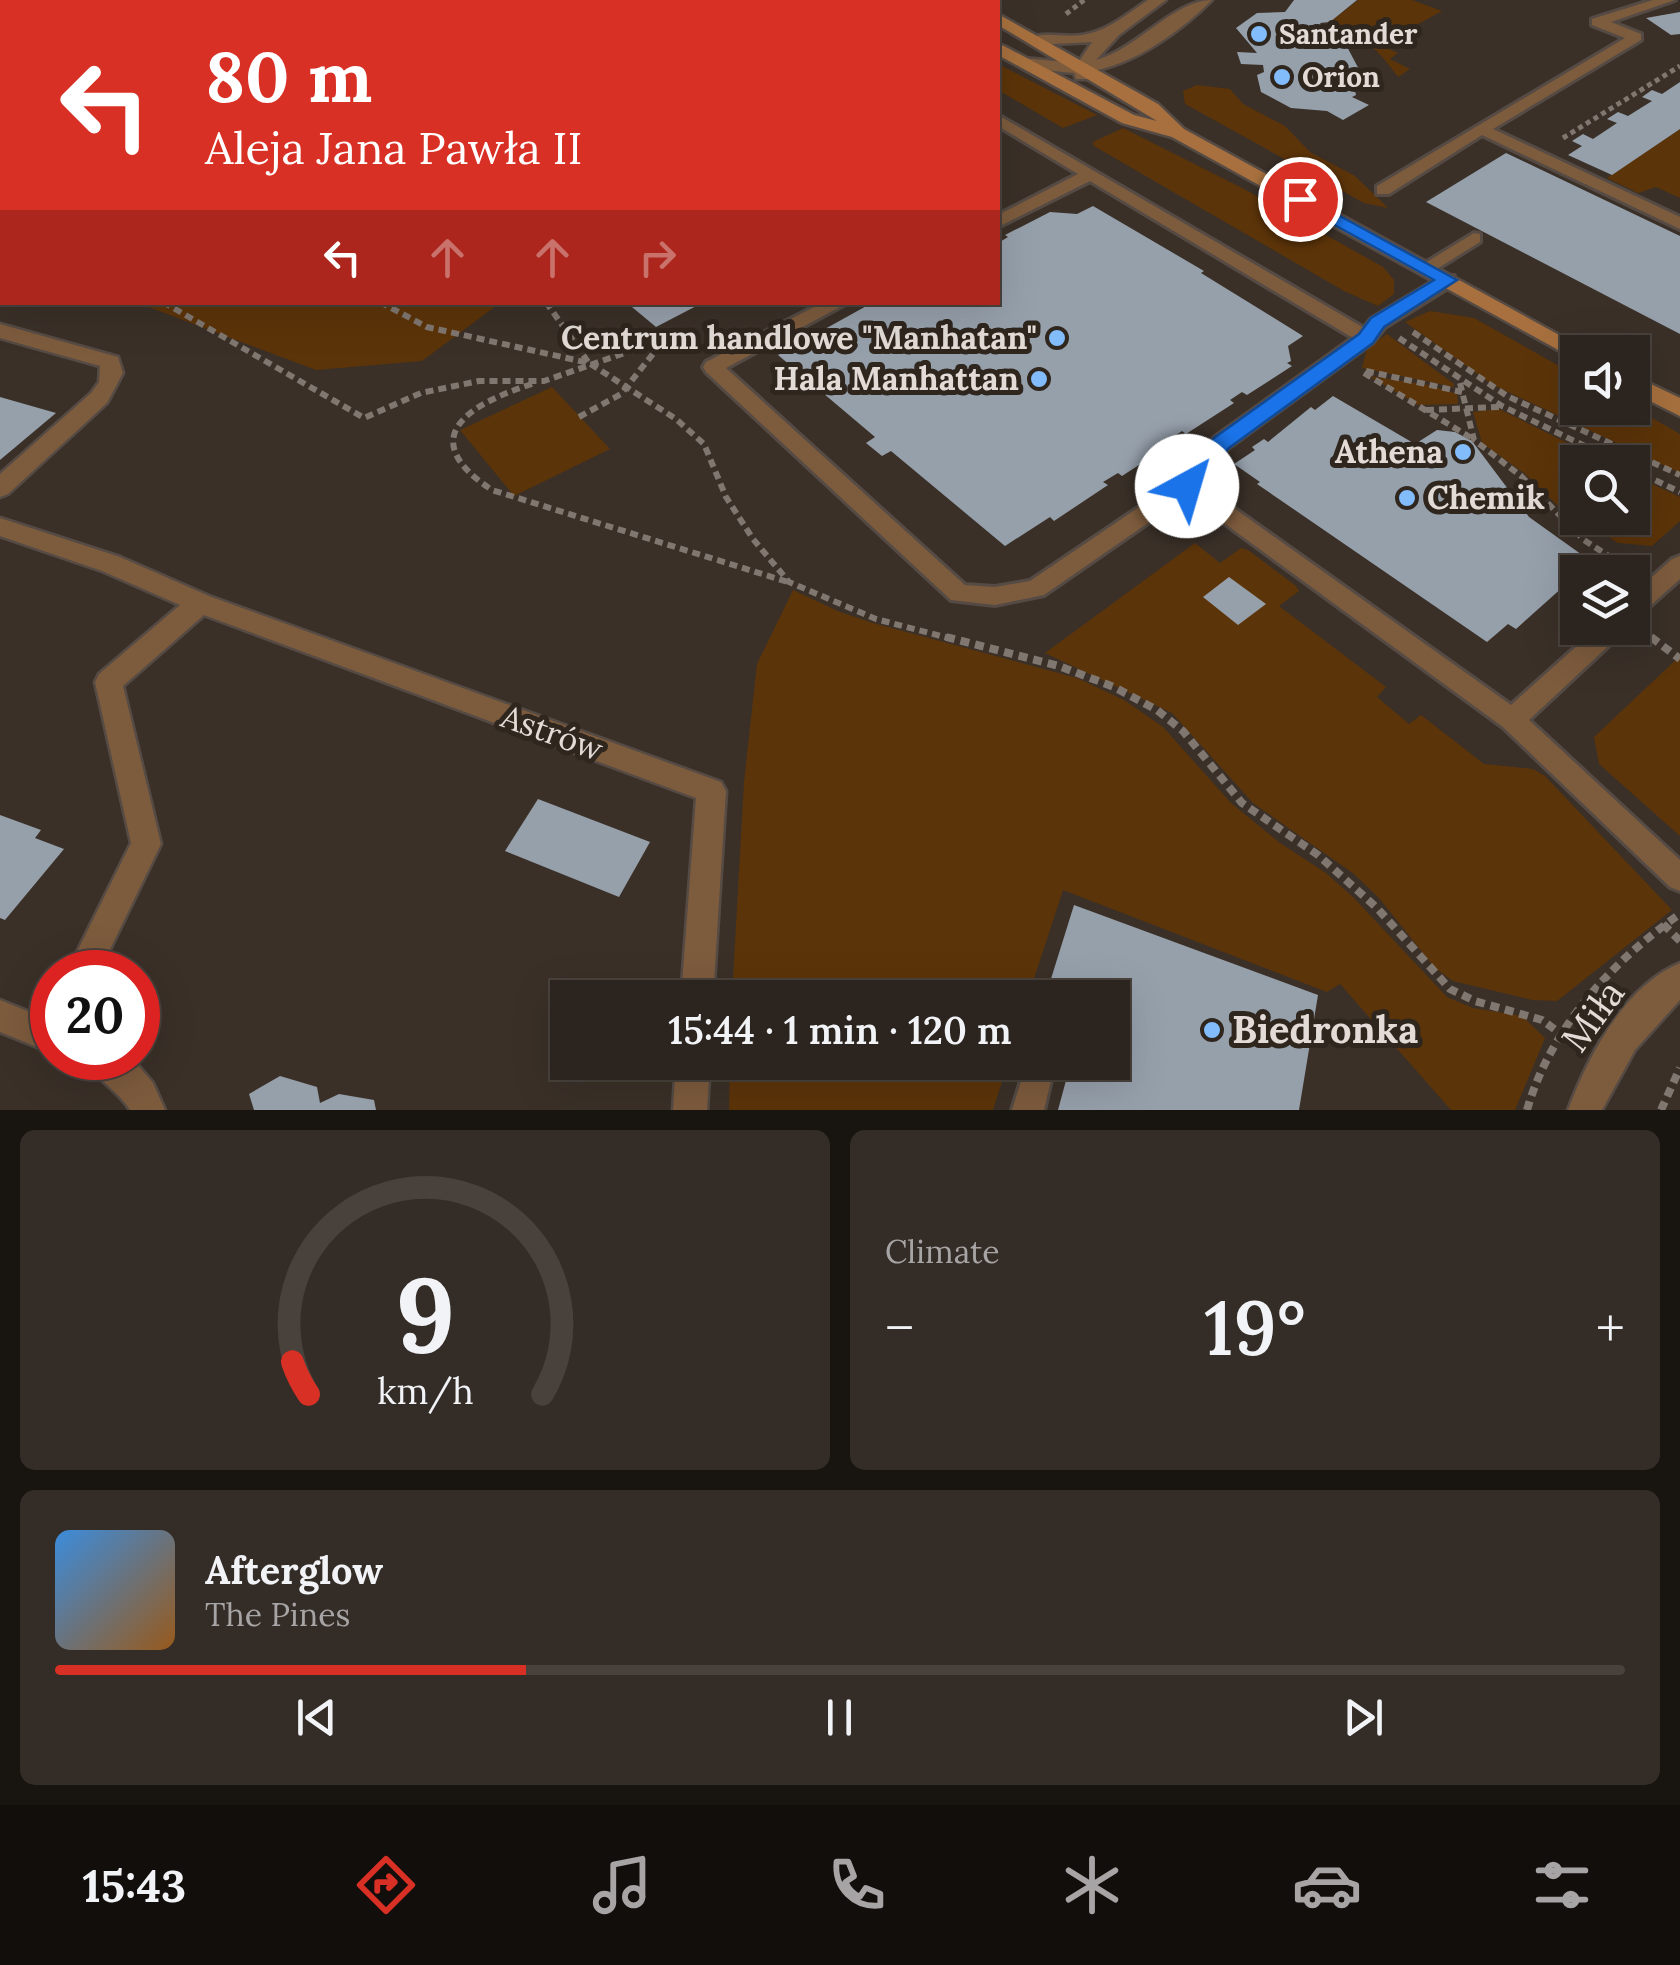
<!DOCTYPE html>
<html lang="en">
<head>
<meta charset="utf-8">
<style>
	:root { --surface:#2c241e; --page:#342c27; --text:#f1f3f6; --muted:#a6a4a4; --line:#48413c; --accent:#d93025 }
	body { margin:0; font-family:Lora,serif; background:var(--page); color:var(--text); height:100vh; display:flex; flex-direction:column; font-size:38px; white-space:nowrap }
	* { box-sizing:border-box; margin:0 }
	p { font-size:32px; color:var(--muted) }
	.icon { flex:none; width:55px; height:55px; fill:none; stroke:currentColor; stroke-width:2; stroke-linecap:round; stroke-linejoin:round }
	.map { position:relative; height:1110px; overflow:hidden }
	.details { display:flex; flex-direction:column; gap:20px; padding:20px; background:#181410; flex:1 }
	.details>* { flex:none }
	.top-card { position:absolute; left:0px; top:0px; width:1000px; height:305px; box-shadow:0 10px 40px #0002,0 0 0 2px var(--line); background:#d93025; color:#fff; overflow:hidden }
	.buttons { position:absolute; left:1560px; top:335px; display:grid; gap:20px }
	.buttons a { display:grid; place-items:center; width:90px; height:90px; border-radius:0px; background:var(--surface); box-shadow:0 10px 40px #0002,0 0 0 2px var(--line); font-size:50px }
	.speed { position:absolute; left:30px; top:950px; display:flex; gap:20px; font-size:50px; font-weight:700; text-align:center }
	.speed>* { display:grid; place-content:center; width:130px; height:130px; border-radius:50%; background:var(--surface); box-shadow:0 10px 40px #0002,0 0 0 2px var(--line); line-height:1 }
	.speed .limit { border:15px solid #d22; background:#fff; color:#111 }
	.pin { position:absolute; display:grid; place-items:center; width:85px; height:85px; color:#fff; margin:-42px; border:5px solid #fff; border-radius:50%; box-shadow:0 2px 10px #0007 }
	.me { position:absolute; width:110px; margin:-55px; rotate:39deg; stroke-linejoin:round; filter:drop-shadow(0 0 8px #0008) }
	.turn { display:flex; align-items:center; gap:35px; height:210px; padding:0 40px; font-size:45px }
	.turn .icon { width:130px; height:130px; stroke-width:2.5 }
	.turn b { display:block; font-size:70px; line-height:85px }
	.lanes { display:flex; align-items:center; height:95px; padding:0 40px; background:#0003; justify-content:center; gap:50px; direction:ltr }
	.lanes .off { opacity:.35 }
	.big { font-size:75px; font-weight:600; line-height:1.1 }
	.details .widget { flex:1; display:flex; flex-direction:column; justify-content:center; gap:15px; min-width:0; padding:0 35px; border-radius:15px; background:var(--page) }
	.details .dial { align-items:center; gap:0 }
	.dial svg { height:260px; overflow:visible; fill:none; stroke:var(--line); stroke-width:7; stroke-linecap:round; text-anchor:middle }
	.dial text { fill:var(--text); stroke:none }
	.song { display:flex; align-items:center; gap:30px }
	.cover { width:120px; height:120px; border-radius:15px; background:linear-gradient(135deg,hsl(210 70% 55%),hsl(30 70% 35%)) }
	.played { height:10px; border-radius:5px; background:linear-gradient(90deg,var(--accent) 30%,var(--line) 30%) }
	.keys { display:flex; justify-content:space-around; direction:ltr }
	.heat { display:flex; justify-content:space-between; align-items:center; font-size:55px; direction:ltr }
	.details .tiles { flex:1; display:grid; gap:20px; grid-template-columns:1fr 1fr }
	.widget:last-child { grid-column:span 2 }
	.trip { position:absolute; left:550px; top:980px; width:580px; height:100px; border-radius:0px; background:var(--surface); box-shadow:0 10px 40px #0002,0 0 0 2px var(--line); font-weight:600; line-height:100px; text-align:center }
	.tabs { display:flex; height:160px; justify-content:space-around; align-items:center; background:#120e0c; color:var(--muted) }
	.tabs .icon { width:70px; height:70px }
	.tabs .active { color:var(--accent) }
	.tabs b { font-size:45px; color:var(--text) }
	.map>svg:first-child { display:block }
</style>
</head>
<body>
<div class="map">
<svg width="1680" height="1110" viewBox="0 0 1680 1110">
	<rect width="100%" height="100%" fill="#3a3028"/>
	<!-- green -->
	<g fill="#5c3409">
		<polygon points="0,0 823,0 827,2 2,2 2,250"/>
		<path d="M1358,0H1412L1442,11L1380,45L1398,53L1390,59L1410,69L1398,77C1378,50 1363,33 1330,22Z"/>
		<polygon points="998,64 1097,115 1063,128 998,90"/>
		<polygon points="1197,85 1230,89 1243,104 1285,126 1310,152 1355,176 1388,208 1364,203 1185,104 1183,91"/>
		<polygon points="1123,128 1244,189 1383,267 1394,280 1394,294 1378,306 1344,291 1094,146 1093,142"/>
		<polygon points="1680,129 1680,198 1656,187 1638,193 1607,178"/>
		<polygon points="138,303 500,302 500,303 422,361 316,370"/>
		<polygon points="1430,311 1474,318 1577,376 1578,408 1633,407 1680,434 1680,473 1493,385 1405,322"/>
		<polygon points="1387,334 1454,384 1454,387 1362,368 1367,349"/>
		<polygon points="1369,376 1428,385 1457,394 1458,404 1418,405"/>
		<polygon points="552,387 610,449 514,496 460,430"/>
		<polygon points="1499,409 1606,462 1578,462 1578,518 1632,518 1633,475 1680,497 1680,521 1652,546 1618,543 1595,528 1586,533 1524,473 1482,443 1473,412"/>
		<polygon points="1195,543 1220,563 1241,548 1248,550 1296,586 1299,591 1279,606 1386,687 1377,697 1409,724 1421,715 1484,764 1533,769 1545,776 1672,910 1557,1001 1532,1000 1453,981 1435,968 1379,898 1354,874 1253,803 1172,713 1045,653"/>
		<polygon points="793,590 840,612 873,623 1077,678 1124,700 1163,727 1231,803 1280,843 1326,873 1354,898 1447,997 1473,1008 1522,1016 1545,1038 1515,1110 1451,1110 1340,984 1327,992 1063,890 1028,997 732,997 744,782 757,664"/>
		<polygon points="1680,656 1680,836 1599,764 1594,737"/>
		<polygon points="730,1063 730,1062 1008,1063 993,1110 729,1110"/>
	</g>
	<!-- building -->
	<g fill="#96a0ab">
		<polygon points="1294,0 1357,0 1330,22 1320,23 1335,42 1344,41 1363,77 1352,77 1356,95 1352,97 1369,105 1343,120 1327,111 1291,108 1261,92 1257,75 1264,72 1263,65 1241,64 1237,52 1257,53 1236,28 1257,13 1285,12"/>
		<polygon points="1680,12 1680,34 1671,35 1646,18"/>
		<polygon points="1680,82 1680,129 1612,175 1568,155 1582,146 1572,141 1583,134 1593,139 1617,123 1607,119 1618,112 1628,116 1652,101 1642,97 1652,90 1662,94"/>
		<polygon points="1506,153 1680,236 1680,334 1426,202"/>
		<polygon points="1093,206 1204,271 1201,273 1303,336 1288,346 1291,361 1287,363 1292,366 1247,395 1242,392 1230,400 1234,403 1186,434 1182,431 1169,440 1173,443 1122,476 1118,473 1103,482 1108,485 1054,521 1050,517 1005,546 891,451 882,456 866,443 875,437 778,355 870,304 998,302 998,243 1008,237 1005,235 1050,212 1077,214"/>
		<polygon points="626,302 704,302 656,327"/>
		<polygon points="1333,396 1415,444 1437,430 1455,432 1472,441 1529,517 1585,557 1566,574 1573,578 1516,629 1508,624 1487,642 1257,484 1260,482 1234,464 1255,450 1252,447 1264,439 1268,442 1311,407 1315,410"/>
		<polygon points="0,397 56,413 0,460"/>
		<polygon points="1229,577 1266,604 1238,625 1203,597"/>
		<polygon points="538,799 650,842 619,897 505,851"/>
		<polygon points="0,815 41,830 35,838 64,849 5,920 0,918"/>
		<polygon points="1074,905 1318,995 1299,1110 1058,1110 1071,1062 1112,1062 1112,998 1045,998"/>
		<polygon points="280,1076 317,1087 320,1103 339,1094 374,1100 376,1110 254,1110 249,1094"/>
	</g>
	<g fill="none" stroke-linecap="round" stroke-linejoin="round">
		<defs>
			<g id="service">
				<polygon points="1653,0 1675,0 1611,22 1641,34 1641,40 1493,129 1680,217 1680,229 1482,135 1389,194 1377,194 1377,186 1625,38 1592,25 1592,19"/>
				<polygon points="998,115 1364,328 1371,319 1442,276 1454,276 1454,284 1385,327 1373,342 1228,448 1200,484 1511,705 1597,628 1624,628 1620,635 1529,720 1680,860 1680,891 1670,887 1503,727 1187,496 1044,595 995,605 951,600 706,372 703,367 706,362 824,302 849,302 726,368 965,585 995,587 1030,581 1179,480 1214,438 1353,338 1090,181 998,227 998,215 1078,174 998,126"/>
				<polygon points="1474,233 1480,234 1480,242 1432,272 1426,273 1417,268"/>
				<polygon points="1680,556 1680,579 1640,615 1632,618 1632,595 1672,559"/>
				<polygon points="1033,1062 1048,1065 1052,1076 1044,1110 1012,1110 1026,1065"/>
			</g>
			<g id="minor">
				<polygon points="0,324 118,357 123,373 107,403 8,494 0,497 0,474 91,393 99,382 100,366 0,338"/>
				<polygon points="0,518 120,557 209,596 721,782 726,791 713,998 681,998 696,798 204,615 123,686 161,844 99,972 67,972 131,843 95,682 99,674 180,605 102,571 0,536"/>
				<path d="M1680,963V1000L1635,1050L1602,1110H1568C1588,1057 1624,986 1680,963Z"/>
				<polygon points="0,1000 52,1021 52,1053 0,1032"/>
				<path d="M85,1058H132L153,1083L165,1110H130C118,1090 93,1078 85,1058Z"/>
				<polygon points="676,1062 710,1062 707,1110 673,1110"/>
			</g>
			<path id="tertiary" d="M1148,0H1166L1119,35L1096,60C1137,49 1174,0 1212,0C1181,31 1135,64 1092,71L1088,79H1076L1074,73L1022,68L1014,63L1022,58L1078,63L1092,42L1034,45L1026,40C1041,30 1064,38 1082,35C1108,31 1127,14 1148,0Z"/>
			<g id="secondary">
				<polygon points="905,0 923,0 925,2 907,2"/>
				<polygon points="957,0 975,0 977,2 959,2"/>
				<polygon points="998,14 1158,104 1184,129 1590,352 1578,352 1578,359 1571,357 1172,137 1122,123 998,55 998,44 1004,46 1134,115 1157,121 998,25"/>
				<polygon points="1632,375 1680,398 1680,416 1632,392"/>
			</g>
		</defs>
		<!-- service casing -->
		<use href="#service" stroke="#554b44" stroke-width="6"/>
		<!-- minor casing -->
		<use href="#minor" stroke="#554b44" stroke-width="5"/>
		<!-- tertiary casing -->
		<use href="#tertiary" stroke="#554b44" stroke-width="5"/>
		<!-- secondary casing -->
		<use href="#secondary" stroke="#554b44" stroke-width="5"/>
		<!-- path-far2 -->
		<g stroke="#807770" stroke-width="5" stroke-dasharray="5 4" stroke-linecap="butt">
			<polyline points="732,0 769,2"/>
			<polyline points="831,0 835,2"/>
			<polyline points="1066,14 1084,0"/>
			<polyline points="1563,138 1680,66"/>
		</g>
		<!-- path-far1 -->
		<g stroke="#807770" stroke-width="6" stroke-dasharray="8 5" stroke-linecap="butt">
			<polyline points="163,302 364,418 421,393 479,381 544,381 665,339 693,351"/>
			<polyline points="380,302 427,327 589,363 676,419 704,444 726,497 753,539 789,582 876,619 956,640"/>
			<polyline points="546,302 588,362"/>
			<polyline points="1413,332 1507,396 1680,475"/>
			<polyline points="1399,338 1502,406 1618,462"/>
			<polyline points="1366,371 1462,392"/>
			<polyline points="1364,373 1473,439"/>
			<polyline points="1460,383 1474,440 1521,476 1584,540 1630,570"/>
			<path d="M532,384C469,404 413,438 492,490L788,582"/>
			<polyline points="1426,410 1499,407"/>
			<polyline points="579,417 621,394 664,340"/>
			<polyline points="1632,469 1680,492"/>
			<polyline points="1645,633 1654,640"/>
		</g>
		<!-- path -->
		<g stroke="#807770" stroke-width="8" stroke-dasharray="9 6" stroke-linecap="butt">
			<polyline points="946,637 1059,666 1114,687 1157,710 1183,731 1242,803 1318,855 1377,908 1450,989 1475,1001 1542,1020 1561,1034"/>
			<polyline points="1651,637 1680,659"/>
			<polyline points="1663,924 1680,941"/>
			<path d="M1527,1110C1550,1029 1612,961 1680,914"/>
			<polyline points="1661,1110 1680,1068"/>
		</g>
		<!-- service -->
		<use href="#service" fill="#7d5b3d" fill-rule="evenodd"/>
		<!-- minor -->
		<use href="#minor" fill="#7d5b3d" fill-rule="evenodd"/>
		<!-- tertiary -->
		<use href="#tertiary" fill="#7d5b3d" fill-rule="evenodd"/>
		<!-- secondary -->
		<use href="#secondary" fill="#a7703e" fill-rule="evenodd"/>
	</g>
	<!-- route -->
	<polygon fill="#1a73e8" stroke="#114b97" stroke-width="2.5" points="1300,194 1457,280 1384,327 1373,343 1229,448 1195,491 1179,491 1176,486 1179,480 1214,438 1359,334 1371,318 1434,280 1293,202 1291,199"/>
	<!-- markers -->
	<g fill="#82bcfa" stroke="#2f261e" stroke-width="4">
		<circle cx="1259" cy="34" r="10"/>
		<circle cx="1282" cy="77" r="10"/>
		<circle cx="1057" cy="338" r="10"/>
		<circle cx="1039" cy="379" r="10"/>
		<circle cx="1463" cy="452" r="10"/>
		<circle cx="1407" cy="498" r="10"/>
		<circle cx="1212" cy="1030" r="10"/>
	</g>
	<g text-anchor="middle" stroke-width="10" stroke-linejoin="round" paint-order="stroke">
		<!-- far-poi labels -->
		<g font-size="28" font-weight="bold" fill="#e2dbd6" stroke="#2f261e" text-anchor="start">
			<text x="1279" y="44">Santander</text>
			<text x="1302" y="87">Orion</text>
		</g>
		<!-- poi labels -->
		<g font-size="32" font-weight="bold" fill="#e2dbd6" stroke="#2f261e" text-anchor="end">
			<text x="1037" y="349">Centrum handlowe "Manhatan"</text>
			<text x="1019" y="390">Hala Manhattan</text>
			<text x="1443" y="463">Athena</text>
			<text x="1427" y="509" text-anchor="start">Chemik</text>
		</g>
		<!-- street labels -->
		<g font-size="32" fill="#e2dbd6" stroke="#2f261e">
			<text transform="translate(552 733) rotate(20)" y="11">Astrów</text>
		</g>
		<!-- near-street labels -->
		<g font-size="38" fill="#e2dbd6" stroke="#2f261e">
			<text transform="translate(1593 1016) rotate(-54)" y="13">Miła</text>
		</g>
		<!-- near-poi labels -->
		<g font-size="38" font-weight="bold" fill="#e2dbd6" stroke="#2f261e" text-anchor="start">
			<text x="1232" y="1043">Biedronka</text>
		</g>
	</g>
</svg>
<div class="buttons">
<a><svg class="icon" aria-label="sound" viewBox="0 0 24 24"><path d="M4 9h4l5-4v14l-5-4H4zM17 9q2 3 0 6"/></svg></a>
<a><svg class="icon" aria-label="search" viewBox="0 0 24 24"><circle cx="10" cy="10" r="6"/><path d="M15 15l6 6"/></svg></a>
<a><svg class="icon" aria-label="layers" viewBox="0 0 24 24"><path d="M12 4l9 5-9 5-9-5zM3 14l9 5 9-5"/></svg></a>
</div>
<div class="speed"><div class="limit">20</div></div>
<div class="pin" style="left:1300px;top:199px;background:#d93025"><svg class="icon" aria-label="arrive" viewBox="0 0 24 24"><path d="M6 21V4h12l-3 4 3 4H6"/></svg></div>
<svg class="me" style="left:1187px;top:486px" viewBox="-20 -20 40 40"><circle r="19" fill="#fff"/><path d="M0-13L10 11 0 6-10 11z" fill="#1a73e8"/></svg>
<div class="trip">15:44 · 1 min · 120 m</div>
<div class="top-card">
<div class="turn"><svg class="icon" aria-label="left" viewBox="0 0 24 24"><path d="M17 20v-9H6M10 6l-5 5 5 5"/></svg><div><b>80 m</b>Aleja Jana Pawła II</div></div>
<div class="lanes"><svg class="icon" aria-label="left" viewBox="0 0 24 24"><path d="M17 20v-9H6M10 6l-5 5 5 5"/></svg><svg class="icon off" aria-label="ahead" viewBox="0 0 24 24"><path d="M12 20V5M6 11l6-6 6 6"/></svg><svg class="icon off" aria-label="ahead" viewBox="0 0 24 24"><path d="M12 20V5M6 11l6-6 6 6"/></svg><svg class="icon off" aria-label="right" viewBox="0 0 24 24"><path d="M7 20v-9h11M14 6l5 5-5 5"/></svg></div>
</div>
</div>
<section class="details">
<div class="tiles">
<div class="widget dial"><svg viewBox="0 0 100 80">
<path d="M14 69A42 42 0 1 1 86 69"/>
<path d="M14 69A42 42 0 0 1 9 59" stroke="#d93025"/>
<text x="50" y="56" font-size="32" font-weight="700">9</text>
<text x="50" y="72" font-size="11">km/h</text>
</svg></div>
<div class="widget"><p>Climate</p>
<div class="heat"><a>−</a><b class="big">19°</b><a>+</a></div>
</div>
<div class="widget">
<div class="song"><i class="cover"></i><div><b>Afterglow</b><p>The Pines</p></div></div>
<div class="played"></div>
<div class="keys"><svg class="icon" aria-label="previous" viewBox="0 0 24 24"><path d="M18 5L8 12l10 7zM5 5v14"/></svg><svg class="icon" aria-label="pause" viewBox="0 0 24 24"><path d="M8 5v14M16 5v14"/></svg><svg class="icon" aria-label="next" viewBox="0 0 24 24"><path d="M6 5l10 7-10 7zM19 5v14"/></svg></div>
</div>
</div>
</section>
<nav class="tabs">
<b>15:43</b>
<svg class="icon active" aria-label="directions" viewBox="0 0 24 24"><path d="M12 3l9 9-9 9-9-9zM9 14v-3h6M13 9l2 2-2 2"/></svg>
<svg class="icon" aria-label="music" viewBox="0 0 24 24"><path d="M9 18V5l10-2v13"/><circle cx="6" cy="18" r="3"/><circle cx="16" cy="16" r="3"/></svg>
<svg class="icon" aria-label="phone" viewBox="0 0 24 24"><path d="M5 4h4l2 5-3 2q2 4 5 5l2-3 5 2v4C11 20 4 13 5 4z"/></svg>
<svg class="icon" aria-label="climate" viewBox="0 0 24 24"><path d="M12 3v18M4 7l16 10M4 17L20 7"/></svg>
<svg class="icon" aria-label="car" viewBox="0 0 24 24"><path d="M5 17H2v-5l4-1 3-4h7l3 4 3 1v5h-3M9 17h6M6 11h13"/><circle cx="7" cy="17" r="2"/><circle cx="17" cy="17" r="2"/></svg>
<svg class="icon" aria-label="filters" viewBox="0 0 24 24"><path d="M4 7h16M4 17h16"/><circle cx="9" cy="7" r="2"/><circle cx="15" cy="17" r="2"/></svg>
</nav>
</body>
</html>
